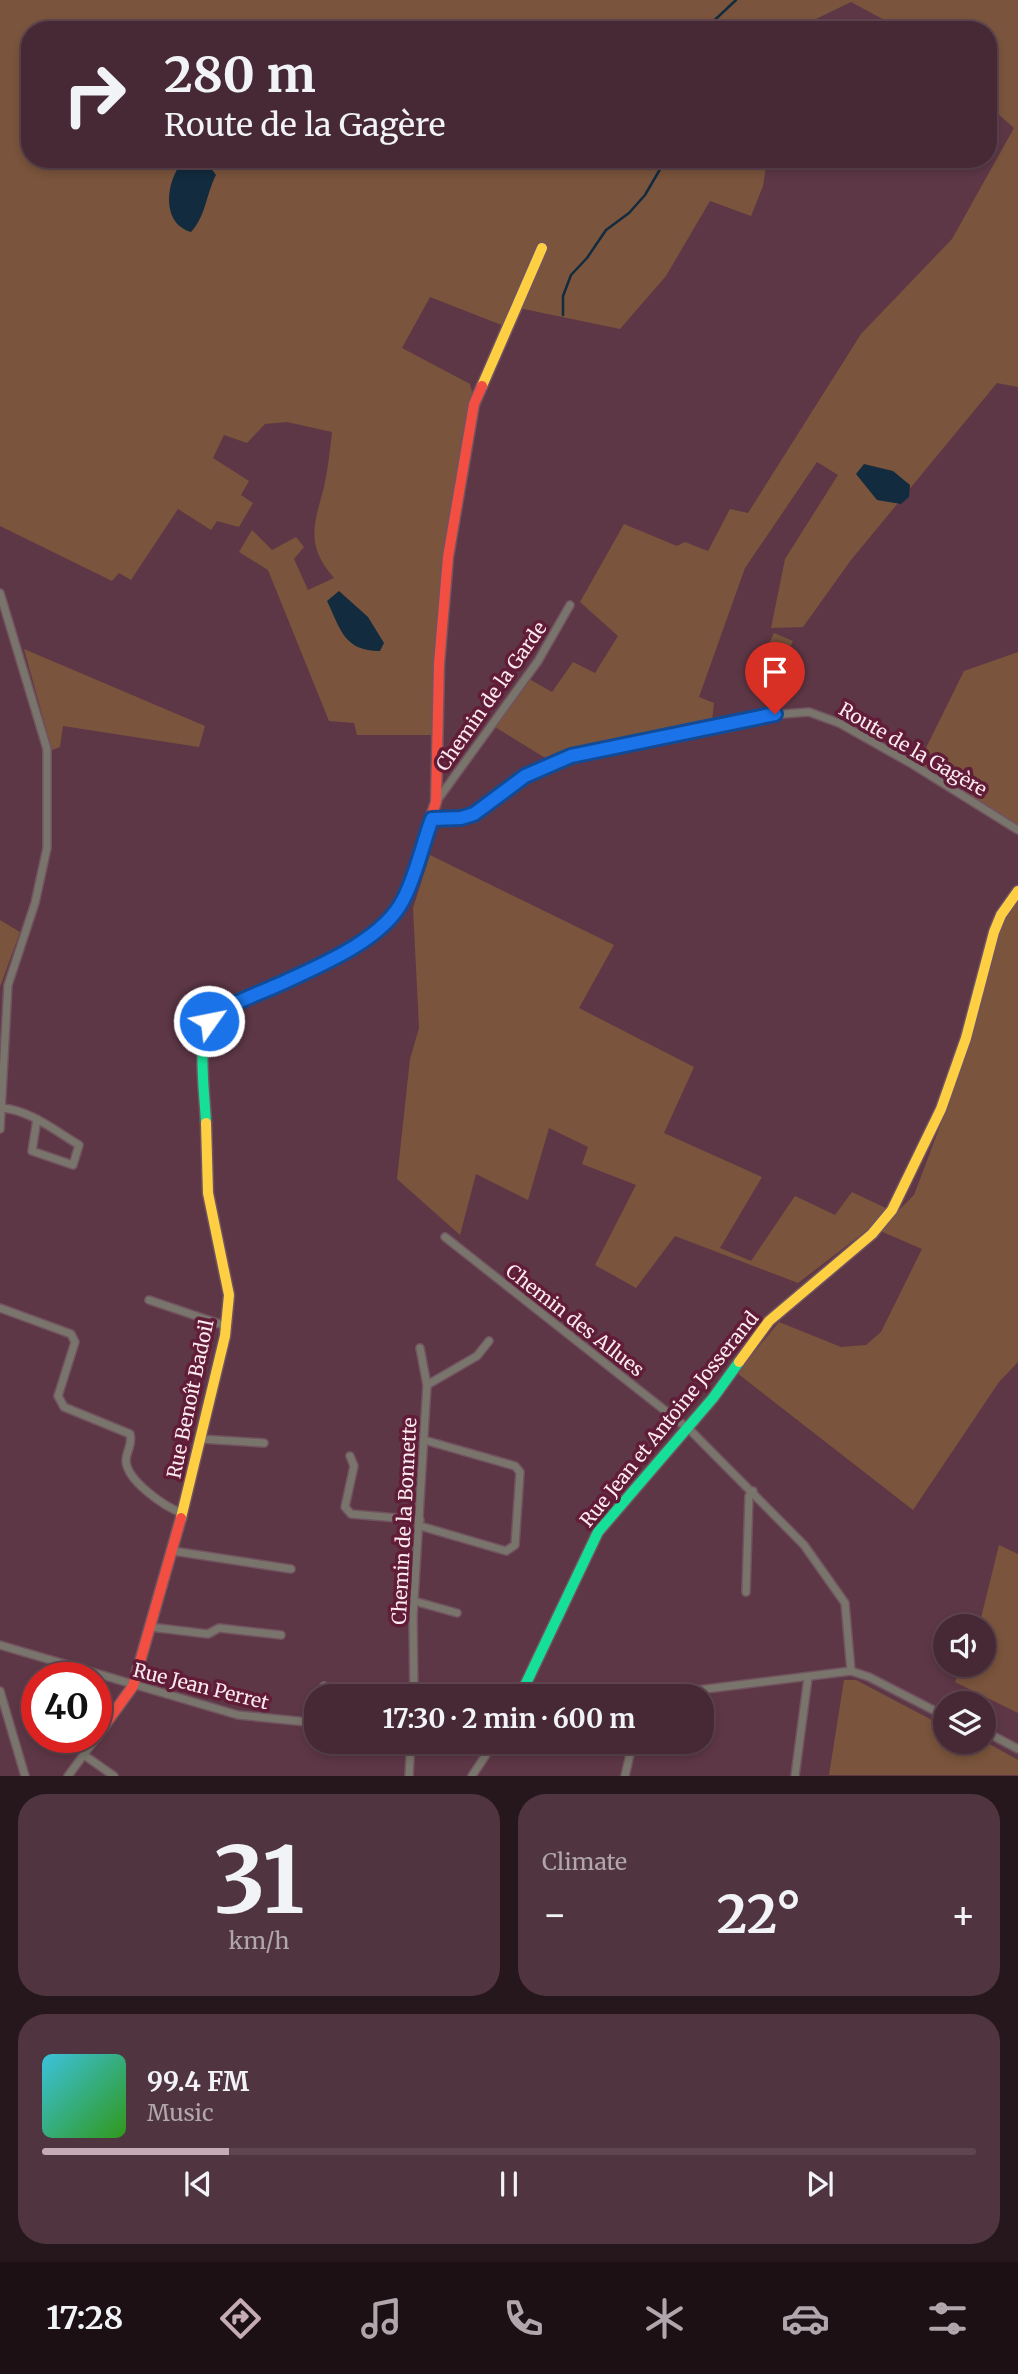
<!DOCTYPE html>
<html lang="en">
<head>
<meta charset="utf-8">
<style>
	:root { --surface:#462934; --page:#503540; --text:#f1f3f6; --muted:#b0a6ac; --line:#5e454f; --accent:#c5abb4 }
	body { margin:0; font-family:Merriweather,serif; background:var(--page); color:var(--text); height:100vh; display:flex; flex-direction:column; font-size:26px; white-space:nowrap }
	* { box-sizing:border-box; margin:0 }
	p { font-size:23px; color:var(--muted) }
	.icon { flex:none; width:38px; height:38px; fill:none; stroke:currentColor; stroke-width:2; stroke-linecap:round; stroke-linejoin:round }
	.map { position:relative; height:1776px; overflow:hidden }
	.panel { display:flex; flex-direction:column; gap:18px; padding:18px; background:#26171d; flex:1 }
	.panel>* { flex:none }
	.banner { position:absolute; left:21px; top:21px; width:976px; height:147px; border-radius:28px; box-shadow:0 4px 10px #0003,0 0 0 2px var(--line); background:#462934; color:var(--text); overflow:hidden }
	.controls { position:absolute; left:933px; top:1614px; display:grid; gap:14px }
	.controls a { display:grid; place-items:center; width:63px; height:63px; border-radius:50%; background:var(--surface); box-shadow:0 4px 10px #0003,0 0 0 2px var(--line); font-size:35px }
	.speed { position:absolute; left:21px; top:1662px; display:flex; gap:14px; font-size:35px; font-weight:700; text-align:center }
	.speed>* { display:grid; place-content:center; width:91px; height:91px; border-radius:50%; background:var(--surface); box-shadow:0 4px 10px #0003,0 0 0 2px var(--line); line-height:1 }
	.speed .limit { border:10px solid #d22; background:#fff; color:#111 }
	.pin { position:absolute; display:grid; place-items:center; width:60px; height:60px; color:#fff; margin:-72px -30px; border-radius:50% 50% 50% 0; rotate:-45deg; box-shadow:0 0 7px #0007 }
	.pin .icon { rotate:45deg }
	.me { position:absolute; width:77px; margin:-38px; rotate:57deg; stroke-linejoin:round; filter:drop-shadow(0 0 5px #0008) }
	.turn { display:flex; align-items:center; gap:24px; height:147px; padding:0 28px; font-size:32px }
	.turn .icon { width:91px; height:91px; stroke-width:2.5 }
	.turn b { display:block; font-size:49px; line-height:60px }
	.big { font-size:52px; font-weight:700; line-height:1.1 }
	.panel .card { flex:1; display:flex; flex-direction:column; justify-content:center; gap:10px; min-width:0; padding:0 24px; border-radius:28px; background:var(--page) }
	.panel .dial { align-items:center; gap:0 }
	.dial b { font-size:91px; line-height:1 }
	.song { display:flex; align-items:center; gap:21px }
	.cover { width:84px; height:84px; border-radius:10px; background:linear-gradient(135deg,hsl(190 70% 55%),hsl(110 70% 35%)) }
	.played { height:7px; border-radius:4px; background:linear-gradient(90deg,var(--accent) 20%,var(--line) 20%) }
	.keys { display:flex; justify-content:space-around; direction:ltr }
	.heat { display:flex; justify-content:space-between; align-items:center; font-size:38px; direction:ltr }
	.panel .tiles { flex:1; display:grid; gap:18px; grid-template-columns:1fr 1fr }
	.card:last-child { grid-column:span 2 }
	.trip { position:absolute; left:304px; top:1684px; width:410px; height:70px; border-radius:28px; background:var(--surface); box-shadow:0 4px 10px #0003,0 0 0 2px var(--line); font-weight:700; line-height:70px; text-align:center }
	.dock { display:flex; height:112px; justify-content:space-around; align-items:center; background:#1c1015; color:var(--muted) }
	.dock .icon { width:49px; height:49px }
	.dock .active { color:var(--accent) }
	.dock b { font-size:32px; color:var(--text) }
	.map>svg:first-child { display:block }
</style>
</head>
<body>
<div class="map">
<svg width="1018" height="1776" viewBox="0 0 1018 1776">
	<rect width="100%" height="100%" fill="#5e3746"/>
	<!-- green -->
	<g fill="#7a543c">
		<path d="M0,0H1018V387L997,383L851,560L803,627L771,628L785,559L838,475L817,462L745,568L699,697L714,703L712,721L547,759L495,727L529,679L552,692L573,662L595,673L618,636L580,602L624,524L677,546L685,542L708,551L730,509L748,513L861,334L952,239L1014,128L989,106V30H903L851,2L793,30H30V159H767L763,186L751,216L710,201L666,276L620,329L514,307L504,326L430,297L402,348L470,384L472,392L446,556L434,735H357L354,723L329,721L268,570L239,552L252,530L272,550L296,537L304,547L294,559L308,590L334,578C305,545 314,525 324,487C328,469 330,450 332,432L287,422L265,424L247,443L224,435L213,458L249,481L241,495L253,503L239,527L217,521L211,530L178,509L131,580L119,573L112,581L0,526Z"/>
		<polygon points="774,633 793,641 775,681 756,673"/>
		<polygon points="24,649 205,726 199,747 63,726 60,747 52,750"/>
		<polygon points="1018,652 1018,826 918,764 964,671"/>
		<polygon points="430,855 614,945 579,1008 694,1067 664,1133 762,1177 720,1248 751,1261 795,1196 835,1215 852,1192 896,1213 914,1195 960,1073 979,1008 997,932 1018,896 1018,1362 999,1382 913,1510 737,1373 779,1322 841,1347 866,1345 881,1332 922,1249 871,1227 798,1283 675,1236 636,1288 595,1265 636,1185 582,1164 588,1147 549,1128 528,1200 476,1174 460,1235 397,1179 410,1059 419,1028 413,908"/>
		<polygon points="0,920 20,932 0,987"/>
		<polygon points="999,1545 1018,1554 1018,1713 955,1682 962,1664 984,1664 984,1626 979,1626"/>
		<polygon points="844,1680 856,1680 945,1727 945,1741 984,1741 1018,1760 1018,1775 829,1775"/>
	</g>
	<!-- water -->
	<g fill="#122b3e">
		<path d="M184,160L210,167L216,175C206,194 206,216 191,232C160,223 166,179 184,160Z"/>
		<polygon points="864,464 893,471 910,485 909,497 901,504 877,500 856,474"/>
		<path d="M339,591L368,617L384,643L380,651C344,651 341,630 327,601Z"/>
	</g>
	<g fill="none" stroke-linecap="round" stroke-linejoin="round">
		<!-- stream -->
		<g stroke="#122b3e" stroke-width="2.5">
			<polyline points="704,30 736,0"/>
			<polyline points="563,315 563,296 571,275 587,258 606,230 629,213 645,195 666,159"/>
		</g>
		<defs>
			<g id="street">
				<polyline points="0,593 47,749 47,848 35,903 8,985 0,1129"/>
				<polyline points="436,802 538,661 570,605"/>
				<polyline points="432,819 461,818 474,814 525,776 571,756 754,716 809,712 839,723 912,764 1018,830"/>
				<path d="M3,1108C31,1111 54,1130 79,1145L73,1165L32,1151L37,1119"/>
				<polyline points="445,1237 691,1431 804,1545 845,1603 851,1671"/>
				<polyline points="149,1300 226,1326"/>
				<path d="M0,1308L71,1334L75,1342L58,1396L64,1407L130,1434C133,1445 126,1451 126,1461C127,1481 165,1507 182,1513"/>
				<polyline points="427,1385 477,1356 489,1341"/>
				<polyline points="201,1439 264,1443"/>
				<polyline points="350,1456 354,1466 345,1507 351,1514 420,1520"/>
				<polyline points="420,1526 506,1551 515,1545 520,1472 515,1466 424,1440"/>
				<polyline points="173,1551 291,1569"/>
				<polyline points="746,1592 749,1496 753,1491"/>
				<polyline points="414,1601 457,1613"/>
				<polyline points="150,1627 208,1634 219,1628 281,1635"/>
				<polyline points="0,1645 238,1715 317,1723"/>
				<polyline points="0,1691 25,1776"/>
				<polyline points="323,1696 324,1686"/>
				<polyline points="414,1696 413,1616 427,1385 420,1348"/>
				<polyline points="650,1696 851,1671 869,1677 945,1716"/>
				<polyline points="984,1731 1018,1749"/>
				<polyline points="84,1755 114,1776"/>
				<polyline points="68,1776 96,1738"/>
				<polyline points="409,1776 411,1741"/>
				<polyline points="472,1776 495,1741"/>
				<polyline points="625,1776 633,1741"/>
				<polyline points="795,1776 808,1678"/>
			</g>
			<g id="fast">
				<path d="M206,1123C205,1097 197,1043 209,1021C216,1008 237,1003 250,997C287,981 370,949 393,916C407,896 413,870 421,847"/>
				<polyline points="520,1696 598,1532 713,1398 739,1362"/>
			</g>
			<g id="slow">
				<polyline points="482,386 542,248"/>
				<polyline points="739,1362 769,1321 872,1234 892,1210 941,1109 966,1038 994,932 1001,915 1018,891"/>
				<polyline points="181,1518 225,1336 229,1295 208,1193 206,1123"/>
			</g>
			<g id="jam">
				<polyline points="421,847 436,802 439,664 448,557 474,404 482,386"/>
				<polyline points="96,1737 133,1686 181,1518"/>
			</g>
		</defs>
		<!-- street casing -->
		<use href="#street" stroke="#71545f" stroke-width="10"/>
		<!-- fast casing -->
		<use href="#fast" stroke="#71545f" stroke-width="13"/>
		<!-- slow casing -->
		<use href="#slow" stroke="#71545f" stroke-width="13"/>
		<!-- jam casing -->
		<use href="#jam" stroke="#71545f" stroke-width="13"/>
		<!-- street -->
		<use href="#street" stroke="#7a756c" stroke-width="7"/>
		<!-- fast -->
		<use href="#fast" stroke="#16e098" stroke-width="10"/>
		<!-- slow -->
		<use href="#slow" stroke="#ffcf43" stroke-width="10"/>
		<!-- jam -->
		<use href="#jam" stroke="#f24e42" stroke-width="10"/>
	</g>
	<g fill="none" stroke-linecap="round" stroke-linejoin="round">
		<defs>
			<path id="route" d="M209,1021C228,1003 256,995 280,984C319,966 383,940 403,900C416,876 422,845 432,819L461,818L474,814L525,776L571,756L775,714"/>
		</defs>
		<!-- route casing -->
		<use href="#route" stroke="#114b97" stroke-width="18"/>
		<!-- route -->
		<use href="#route" stroke="#1a73e8" stroke-width="12"/>
	</g>
	<g text-anchor="middle" stroke-width="7" stroke-linejoin="round" paint-order="stroke">
		<!-- street labels -->
		<g font-size="19" fill="#fceaef" stroke="#611d38">
			<text transform="translate(491 696) rotate(-55)" y="7">Chemin de la Garde</text>
			<text transform="translate(913 749) rotate(30)" y="7">Route de la Gagère</text>
			<text transform="translate(575 1320) rotate(38)" y="7">Chemin des Allues</text>
			<text transform="translate(190 1399) rotate(-78)" y="7">Rue Benoît Badoil</text>
			<text transform="translate(669 1419) rotate(-51)" y="7">Rue Jean et Antoine Josserand</text>
			<text transform="translate(404 1521) rotate(-87)" y="7">Chemin de la Bonnette</text>
			<text transform="translate(201 1686) rotate(14)" y="7">Rue Jean Perret</text>
		</g>
	</g>
</svg>
<div class="controls">
<a><svg class="icon" aria-label="sound" viewBox="0 0 24 24"><path d="M4 9h4l5-4v14l-5-4H4zM17 9q2 3 0 6"/></svg></a>
<a><svg class="icon" aria-label="layers" viewBox="0 0 24 24"><path d="M12 4l9 5-9 5-9-5zM3 14l9 5 9-5"/></svg></a>
</div>
<div class="speed"><div class="limit">40</div></div>
<div class="pin" style="left:775px;top:714px;background:#d93025"><svg class="icon" aria-label="arrive" viewBox="0 0 24 24"><path d="M6 21V4h12l-3 4 3 4H6"/></svg></div>
<svg class="me" style="left:209px;top:1021px" viewBox="-20 -20 40 40"><circle r="17" fill="#1a73e8" stroke="#fff" stroke-width="3"/><path d="M0-11L8 9 0 5-8 9z" fill="#fff"/></svg>
<div class="trip">17:30 · 2 min · 600 m</div>
<div class="banner">
<div class="turn"><svg class="icon" aria-label="right" viewBox="0 0 24 24"><path d="M7 20v-9h11M14 6l5 5-5 5"/></svg><div><b>280 m</b>Route de la Gagère</div></div>
</div>
</div>
<section class="panel">
<div class="tiles">
<div class="card dial"><b>31</b><p>km/h</p></div>
<div class="card"><p>Climate</p>
<div class="heat"><a>−</a><b class="big">22°</b><a>+</a></div>
</div>
<div class="card">
<div class="song"><i class="cover"></i><div><b>99.4 FM</b><p>Music</p></div></div>
<div class="played"></div>
<div class="keys"><svg class="icon" aria-label="previous" viewBox="0 0 24 24"><path d="M18 5L8 12l10 7zM5 5v14"/></svg><svg class="icon" aria-label="pause" viewBox="0 0 24 24"><path d="M8 5v14M16 5v14"/></svg><svg class="icon" aria-label="next" viewBox="0 0 24 24"><path d="M6 5l10 7-10 7zM19 5v14"/></svg></div>
</div>
</div>
</section>
<nav class="dock">
<b>17:28</b>
<svg class="icon active" aria-label="directions" viewBox="0 0 24 24"><path d="M12 3l9 9-9 9-9-9zM9 14v-3h6M13 9l2 2-2 2"/></svg>
<svg class="icon" aria-label="music" viewBox="0 0 24 24"><path d="M9 18V5l10-2v13"/><circle cx="6" cy="18" r="3"/><circle cx="16" cy="16" r="3"/></svg>
<svg class="icon" aria-label="phone" viewBox="0 0 24 24"><path d="M5 4h4l2 5-3 2q2 4 5 5l2-3 5 2v4C11 20 4 13 5 4z"/></svg>
<svg class="icon" aria-label="climate" viewBox="0 0 24 24"><path d="M12 3v18M4 7l16 10M4 17L20 7"/></svg>
<svg class="icon" aria-label="car" viewBox="0 0 24 24"><path d="M5 17H2v-5l4-1 3-4h7l3 4 3 1v5h-3M9 17h6M6 11h13"/><circle cx="7" cy="17" r="2"/><circle cx="17" cy="17" r="2"/></svg>
<svg class="icon" aria-label="filters" viewBox="0 0 24 24"><path d="M4 7h16M4 17h16"/><circle cx="9" cy="7" r="2"/><circle cx="15" cy="17" r="2"/></svg>
</nav>
</body>
</html>
